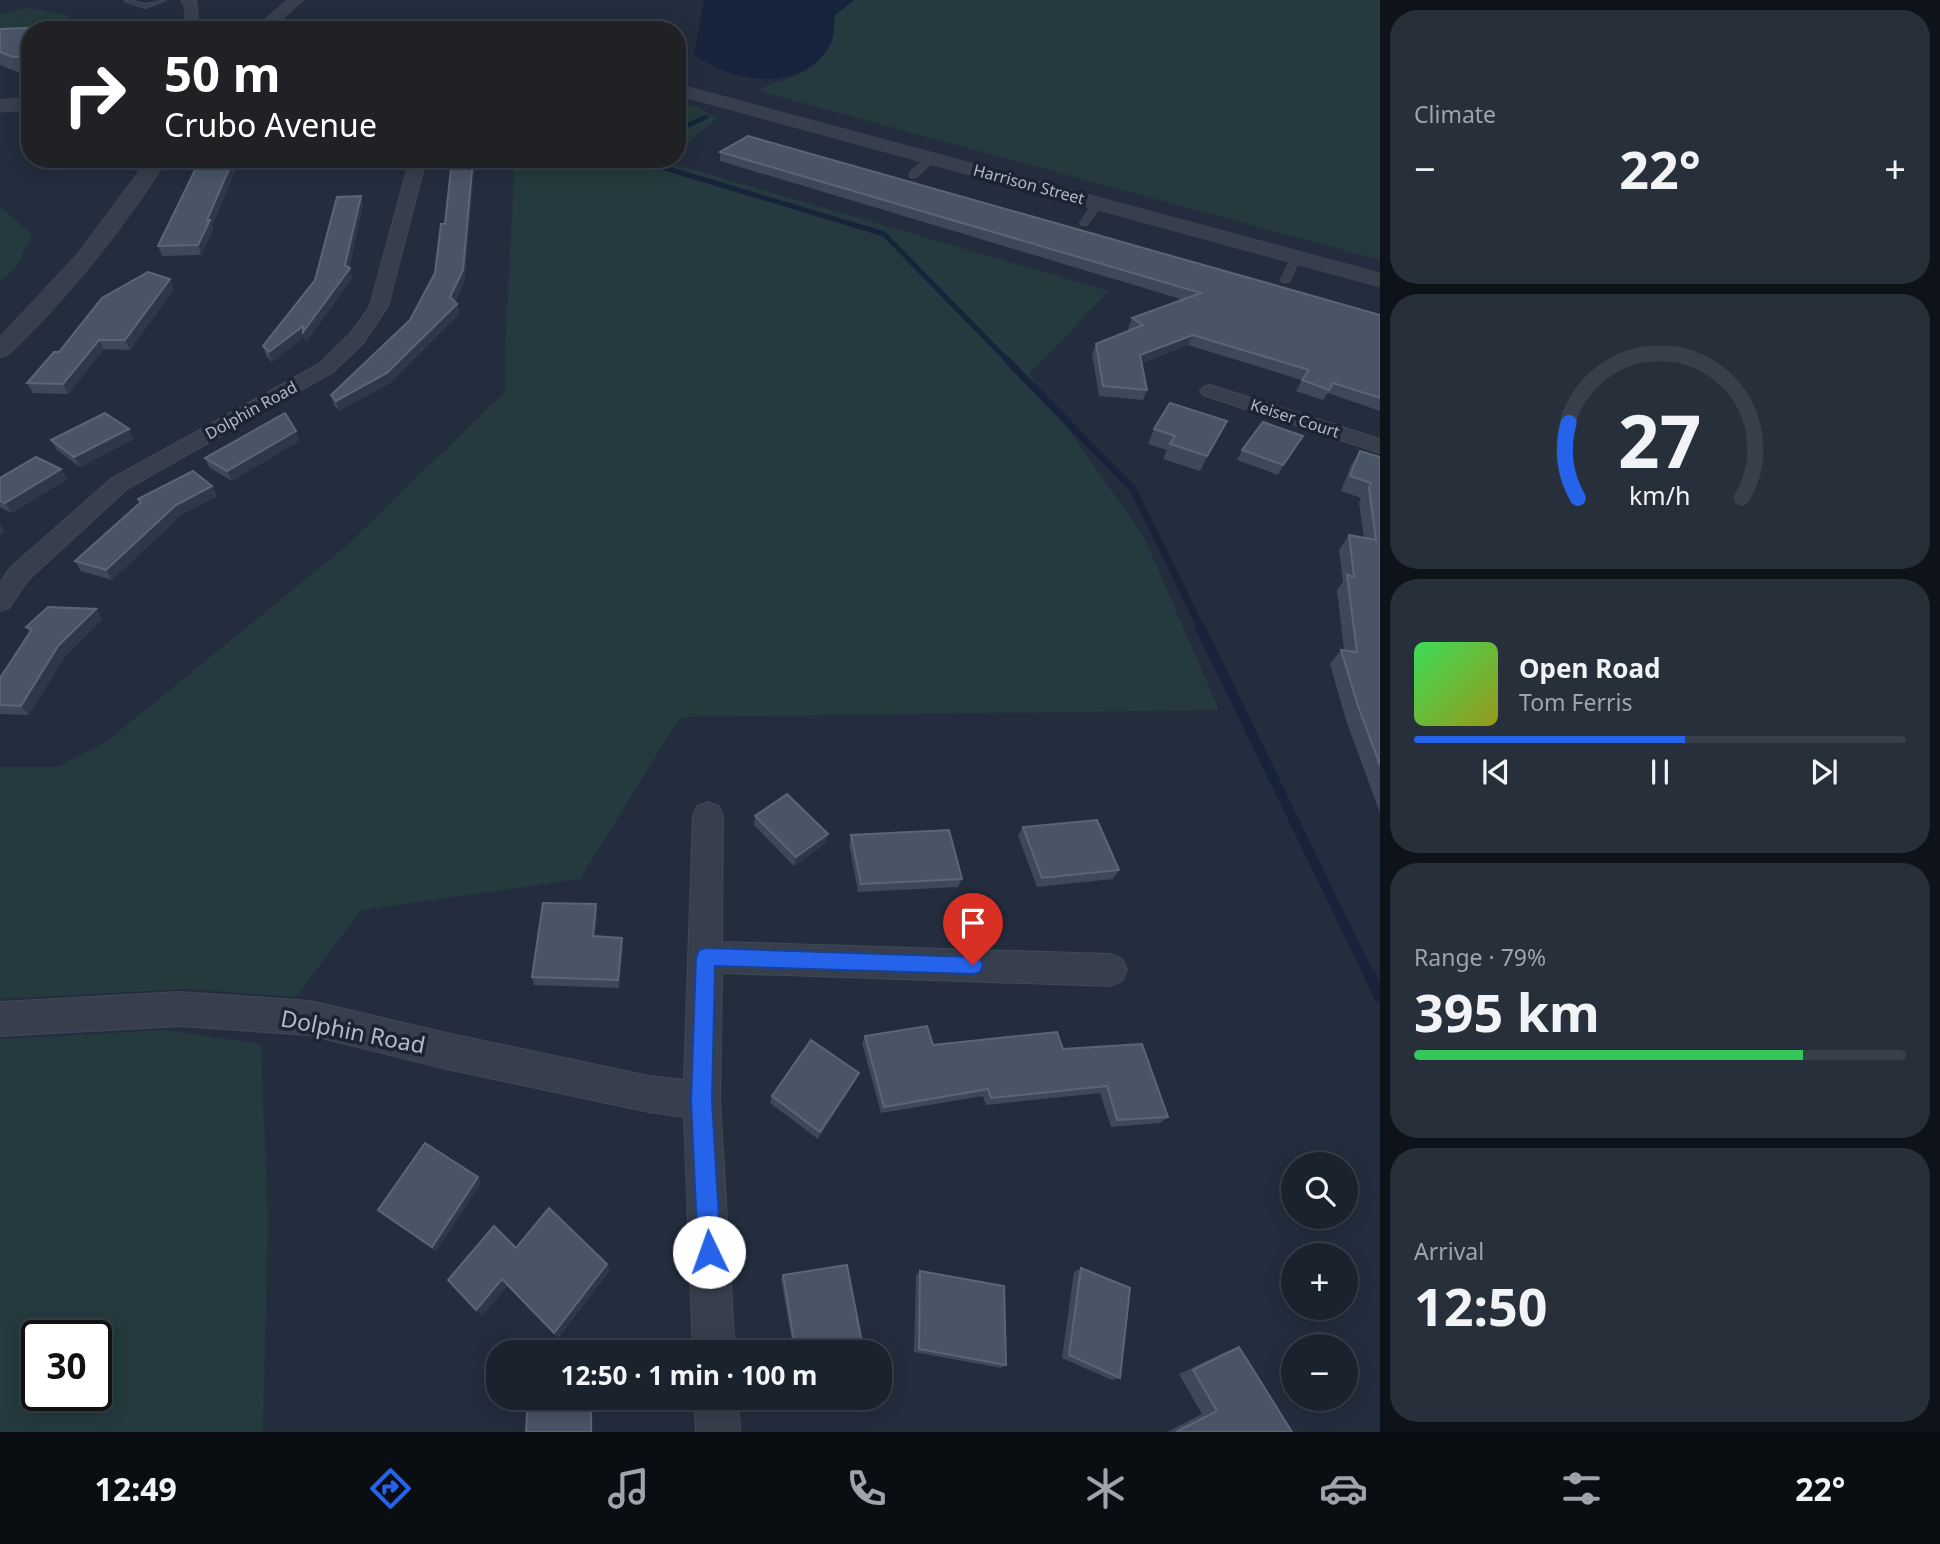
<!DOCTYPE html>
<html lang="en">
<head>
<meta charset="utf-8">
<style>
	:root { --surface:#1a222e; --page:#272f3a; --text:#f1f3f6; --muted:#9fa4aa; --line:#383f4a; --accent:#2563eb }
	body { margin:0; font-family:"Noto Sans",sans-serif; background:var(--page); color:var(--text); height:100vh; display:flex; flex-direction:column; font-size:26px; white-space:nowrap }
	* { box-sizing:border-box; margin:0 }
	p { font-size:23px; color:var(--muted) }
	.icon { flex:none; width:38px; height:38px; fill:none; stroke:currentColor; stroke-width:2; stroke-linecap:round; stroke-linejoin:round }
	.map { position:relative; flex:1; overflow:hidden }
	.side { display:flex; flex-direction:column; gap:10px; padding:10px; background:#0e1319; width:560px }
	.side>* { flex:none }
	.guide { position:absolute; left:21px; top:21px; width:665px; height:147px; border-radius:28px; box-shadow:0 4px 18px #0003,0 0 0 2px var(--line); background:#202124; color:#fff; overflow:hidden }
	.fabs { position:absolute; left:1281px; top:1152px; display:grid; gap:14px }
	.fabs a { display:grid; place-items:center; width:77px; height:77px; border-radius:50%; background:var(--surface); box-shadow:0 4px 18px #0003,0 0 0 2px var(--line); font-size:35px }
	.speed { position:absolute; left:21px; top:1320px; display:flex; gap:14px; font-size:35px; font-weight:700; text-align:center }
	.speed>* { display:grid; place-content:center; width:91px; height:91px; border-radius:50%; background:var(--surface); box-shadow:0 4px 18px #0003,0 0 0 2px var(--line); line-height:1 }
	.speed .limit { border:4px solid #111; border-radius:10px; background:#fff; color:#111 }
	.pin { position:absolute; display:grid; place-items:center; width:60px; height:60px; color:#fff; margin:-72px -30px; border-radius:50% 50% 50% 0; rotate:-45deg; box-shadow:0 0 7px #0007 }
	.pin .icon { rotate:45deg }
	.me { position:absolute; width:77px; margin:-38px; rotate:357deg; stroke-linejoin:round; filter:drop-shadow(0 0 5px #0008) }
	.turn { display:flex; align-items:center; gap:24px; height:147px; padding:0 28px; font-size:32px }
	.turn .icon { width:91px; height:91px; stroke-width:2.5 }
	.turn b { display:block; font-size:49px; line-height:60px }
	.big { font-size:52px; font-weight:700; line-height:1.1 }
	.side .tile { flex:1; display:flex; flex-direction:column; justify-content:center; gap:10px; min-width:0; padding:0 24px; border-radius:28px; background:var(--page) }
	.side .dial { align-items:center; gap:0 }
	.dial svg { height:182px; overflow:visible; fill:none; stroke:var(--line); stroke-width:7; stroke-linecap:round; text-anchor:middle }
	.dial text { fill:var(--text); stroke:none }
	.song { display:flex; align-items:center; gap:21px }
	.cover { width:84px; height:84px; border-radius:10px; background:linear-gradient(135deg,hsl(130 70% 55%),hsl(60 70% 35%)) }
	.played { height:7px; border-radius:4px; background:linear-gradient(90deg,var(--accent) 55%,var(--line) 55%) }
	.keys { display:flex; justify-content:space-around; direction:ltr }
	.heat { display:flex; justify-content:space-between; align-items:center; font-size:38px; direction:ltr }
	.charge { height:10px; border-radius:5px; background:linear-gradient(90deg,#34c759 79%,var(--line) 0) }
	.trip { position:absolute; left:486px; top:1340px; width:406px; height:70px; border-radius:28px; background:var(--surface); box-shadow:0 4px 18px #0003,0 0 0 2px var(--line); font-weight:700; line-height:70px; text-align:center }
	.menu { display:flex; height:112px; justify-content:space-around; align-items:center; background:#0a0e12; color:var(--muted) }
	.menu .icon { width:49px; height:49px }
	.menu .active { color:var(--accent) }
	.menu b { font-size:32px; color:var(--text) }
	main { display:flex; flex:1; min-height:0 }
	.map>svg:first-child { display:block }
</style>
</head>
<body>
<main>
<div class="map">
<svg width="1380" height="1432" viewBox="0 0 1380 1432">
	<rect width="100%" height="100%" fill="#232d3d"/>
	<!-- green -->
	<g fill="#253a3e" fill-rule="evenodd">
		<path d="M854,0H1380V260L758,91C776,79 788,81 804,72C827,61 832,37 835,15Z"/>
		<polygon points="26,8 69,15 63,30 30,30 0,39 0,14"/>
		<polygon points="677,102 697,107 717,119 703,129 677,155"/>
		<polygon points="515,159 673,159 670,163 1109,291 1029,374 1144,537 1219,710 680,717 580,879 361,910 296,997 188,989 0,999 0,767 57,767 106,742 344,548 505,392 505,346"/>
		<polygon points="0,207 32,234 17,266 0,281"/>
		<path d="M165,1030L261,1044L268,1222L263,1432H0V1039ZM96,1335V1395H37V1335Z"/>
	</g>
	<!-- water -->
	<path fill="#16233b" d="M704,0H854L835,15C834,25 834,39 829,47C798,94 734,83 694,55Z"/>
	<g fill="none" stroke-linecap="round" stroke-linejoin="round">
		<!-- stream-far4 -->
		<polyline stroke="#16233b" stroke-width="4.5" points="677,130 706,117"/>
		<!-- stream-far3 -->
		<polyline stroke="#16233b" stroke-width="5" points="645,159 645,162 884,234 1008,361"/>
		<!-- stream-far2 -->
		<polyline stroke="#16233b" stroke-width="7" points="1007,360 1133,489 1201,628"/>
		<!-- stream-far1 -->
		<polyline stroke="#16233b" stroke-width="10" points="1200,627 1370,977"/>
		<!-- stream -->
		<polyline stroke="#16233b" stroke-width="12" points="1370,975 1380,997"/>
		<defs>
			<g id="service">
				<polygon points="131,0 145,4 166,0 145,8 125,1"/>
				<polygon points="929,156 936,158 916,177 910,177 910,173"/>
				<polygon points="1095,201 1102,203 1087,225 1081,225 1080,223"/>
				<polygon points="1293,255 1300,257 1289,282 1283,282 1281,280"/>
			</g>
			<g id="minor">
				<polygon points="181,0 196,1 198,17 193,30 181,30 186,17 184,3"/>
				<polygon points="410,159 426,159 388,306 364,342 333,372 127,489 28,580 9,608 0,611 0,583 10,568 111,479 319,364 350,334 370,306"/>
				<polygon points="1210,385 1380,439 1380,453 1203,395 1200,391 1203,387"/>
				<polygon points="708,802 719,806 723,815 722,942 1110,954 1122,959 1127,970 1122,981 1110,986 722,973 720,1101 735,1353 693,1353 684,1117 649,1112 451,1070 310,1035 180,1026 0,1036 0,1002 180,992 310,1001 451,1034 649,1076 684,1080 693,815 697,806"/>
				<polygon points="694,1398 738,1398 740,1432 696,1432"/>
			</g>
			<g id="tertiary">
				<polygon points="287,0 304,0 271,30 253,30"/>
				<polygon points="677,84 1380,273 1380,287 677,95"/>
				<polygon points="30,98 30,110 0,112 0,100"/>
				<path d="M148,159H168C122,231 70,296 9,355L0,358V336L77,254Z"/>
			</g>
		</defs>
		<!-- service casing -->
		<use href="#service" stroke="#404856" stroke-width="2"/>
		<!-- minor casing -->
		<use href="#minor" stroke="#404856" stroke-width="2"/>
		<!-- tertiary casing -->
		<use href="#tertiary" stroke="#404856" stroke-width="1"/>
		<!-- service -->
		<use href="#service" fill="#373f4d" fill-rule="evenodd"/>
		<!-- minor -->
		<use href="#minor" fill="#373f4d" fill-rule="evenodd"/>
		<!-- tertiary -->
		<use href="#tertiary" fill="#373f4d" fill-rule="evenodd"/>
	</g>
	<!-- wall -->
	<g fill="#3d495b">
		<polygon points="73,26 74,30 30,30 30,73 20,73 0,65 0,29"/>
		<polygon points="720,152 1380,315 1380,411 1328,393 1323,400 1296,391 1302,380 1188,345 1142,363 1147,390 1143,400 1099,396 1092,354 1096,344 1131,330 1128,329 1132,318 1184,300 720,161"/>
		<polygon points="233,160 236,169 212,226 213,230 201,255 162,256 158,246"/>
		<polygon points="363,205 349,268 352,278 306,342 304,337 272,362 266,356 263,346 315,280"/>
		<polygon points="170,279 174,289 130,350 104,349 68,394 33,393 27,383 59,352"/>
		<polygon points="465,279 455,302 457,304 459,314 390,383 339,411 334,405 331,395"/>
		<polygon points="1227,421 1200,471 1163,459 1167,450 1148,444 1154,429"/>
		<polygon points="1303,436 1278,475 1237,460 1242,450"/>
		<polygon points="134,439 80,467 57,450 51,440"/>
		<polygon points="299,441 232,481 210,468 205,458"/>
		<polygon points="1360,451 1380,457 1380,813 1346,720 1330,664 1341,650 1344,650 1337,590 1343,582 1339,550 1349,535 1364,538 1359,503 1361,498 1341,491 1351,465"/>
		<polygon points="61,469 67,479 12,513 0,507 0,478"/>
		<polygon points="212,486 217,496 181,515 112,580 81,571 75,561 140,504 138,499"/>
		<polygon points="103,619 65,656 29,715 0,714 0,678 30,633 26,627"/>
		<polygon points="755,816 828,834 826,843 794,866 754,825"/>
		<polygon points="1023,827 1119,870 1113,879 1037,887 1018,836"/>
		<polygon points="851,835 962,879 958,887 858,892 849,844"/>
		<polygon points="596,904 597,913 595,936 623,946 619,988 534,985 532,977"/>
		<polygon points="865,1036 933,1045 1063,1049 1168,1117 1160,1123 1111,1127 1100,1093 986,1105 983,1096 881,1113 862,1043"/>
		<polygon points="859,1073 856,1080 818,1139 770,1103 772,1096"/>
		<polygon points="478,1177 481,1183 436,1251 383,1215 378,1210"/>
		<polygon points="516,1248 607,1264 610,1270 558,1338 507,1286 482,1316"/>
		<polygon points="1081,1268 1120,1378 1112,1380 1062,1358 1074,1272"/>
		<polygon points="920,1271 1006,1365 1001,1368 914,1352 916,1275"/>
		<polygon points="783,1275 864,1353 794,1353 781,1279"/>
		<polygon points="1239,1347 1292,1432 1167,1432 1202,1414 1179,1374 1225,1352"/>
		<polygon points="801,1398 854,1398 802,1406"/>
	</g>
	<!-- shaded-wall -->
	<g fill="#2d384a">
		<polygon points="473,159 475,159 465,279 452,307 450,297"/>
		<polygon points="233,160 236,169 212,226 213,230 201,255 198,245 207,220"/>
		<polygon points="361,196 363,205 348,270 350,268 352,278 306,342 304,337 272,362 269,352 345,265"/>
		<polygon points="170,279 174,289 130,350 125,340"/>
		<polygon points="457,304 459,314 390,383 339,411 336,401"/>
		<polygon points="1193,335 1188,345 1136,365 1140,355"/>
		<polygon points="99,340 104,349 68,394 63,384"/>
		<polygon points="1227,421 1219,436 1200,471 1207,456"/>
		<polygon points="129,429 134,439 80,467 74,457"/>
		<polygon points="296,431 299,441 232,481 227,471"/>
		<polygon points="1303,436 1297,446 1278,475 1283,465"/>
		<polygon points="61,469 67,479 12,513 5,503"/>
		<polygon points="212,486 217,496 181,515 112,580 106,570 176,505"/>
		<polygon points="0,524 5,531 0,536"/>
		<polygon points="96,609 103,619 65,656 29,715 21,706 58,646"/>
		<polygon points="828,834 826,843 794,866 796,857"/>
		<polygon points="596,904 597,913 594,944 593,936"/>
		<polygon points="622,938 623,946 619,988 618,980"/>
		<polygon points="859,1073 856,1080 818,1139 820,1132"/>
		<polygon points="478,1177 481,1183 436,1251 432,1247"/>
		<polygon points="607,1264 610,1270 558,1338 554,1333"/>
		<polygon points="502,1279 507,1286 482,1316 476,1310"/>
		<polygon points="591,1398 592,1398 593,1432 591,1432"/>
	</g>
	<!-- building -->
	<g fill="#495567" stroke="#5a6576" stroke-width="2">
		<polygon points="73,26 70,30 30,30 30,56 13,57 0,52 0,29"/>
		<polygon points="748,136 1380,315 1380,398 1333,383 1329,390 1302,380 1309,370 1193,335 1140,355 1147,390 1103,386 1096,344 1143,325 1132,318 1201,293 720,152"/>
		<polygon points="206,159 233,160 207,220 210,220 198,245 158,246 195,170"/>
		<polygon points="452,159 473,159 463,270 450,297 457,304 387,373 336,401 331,395 410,320 435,273 441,224 445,224"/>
		<polygon points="361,196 345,265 350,268 303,332 303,326 269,352 263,346 315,280 337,197"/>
		<polygon points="148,272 170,279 125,340 99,340 63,384 27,383 54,352 59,352 102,298"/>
		<polygon points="1170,403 1227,421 1207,456 1170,444 1175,436 1154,429"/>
		<polygon points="105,413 129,429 74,457 51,440"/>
		<polygon points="285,413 296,431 227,471 205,458"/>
		<polygon points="1263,422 1303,436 1283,465 1242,450"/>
		<polygon points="1360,451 1380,457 1380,765 1358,706 1341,650 1357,652 1347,575 1354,577 1349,535 1376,540 1369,488 1371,483 1350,476"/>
		<polygon points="36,457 61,469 5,503 0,501 0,478"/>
		<polygon points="193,471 212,486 176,505 106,570 75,561 141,502 138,499"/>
		<polygon points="48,607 96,609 58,646 21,706 0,705 0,678 32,629 26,627"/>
		<polygon points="787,794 828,834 796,857 755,816"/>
		<polygon points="1097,820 1119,870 1042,878 1023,827"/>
		<polygon points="949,830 962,879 861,884 851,835"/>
		<polygon points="543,903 596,904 593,936 622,938 618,980 532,977"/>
		<polygon points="927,1026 933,1045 1057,1032 1063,1049 1142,1044 1168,1117 1117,1120 1107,1086 991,1098 988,1089 884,1107 865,1036"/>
		<polygon points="811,1040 859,1073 820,1132 772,1096"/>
		<polygon points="425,1143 478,1177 432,1247 378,1210"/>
		<polygon points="549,1208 607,1264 554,1333 502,1279 476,1310 448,1280 494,1226 516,1248"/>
		<polygon points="847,1265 864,1353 796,1353 783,1275"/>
		<polygon points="1081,1268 1130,1288 1120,1378 1069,1355"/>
		<polygon points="920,1271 1004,1286 1006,1365 919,1349"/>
		<polygon points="1239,1347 1292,1432 1176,1432 1217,1411 1193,1370"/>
		<polygon points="528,1398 591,1398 591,1432 526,1432"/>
		<polygon points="804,1398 843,1398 805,1404"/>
	</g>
	<!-- route -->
	<polygon fill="#2563eb" stroke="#184099" stroke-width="2" points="706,948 973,957 980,959 983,965 980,972 973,974 715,966 712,1101 721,1252 717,1260 709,1263 701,1260 698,1252 691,1101 696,957 699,950"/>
	<g text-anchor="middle" stroke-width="7" stroke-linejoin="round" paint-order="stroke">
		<!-- far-street labels -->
		<g font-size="16" fill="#b2bac8" stroke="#1c2432">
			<text transform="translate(1029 184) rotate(15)" y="6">Harrison Street</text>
			<text transform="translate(251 410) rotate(-29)" y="6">Dolphin Road</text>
			<text transform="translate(1295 418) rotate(18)" y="6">Keiser Court</text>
		</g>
		<!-- near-street labels -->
		<g font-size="23" fill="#b2bac8" stroke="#1c2432">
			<text transform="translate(353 1032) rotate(11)" y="8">Dolphin Road</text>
		</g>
	</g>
</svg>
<div class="fabs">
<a><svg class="icon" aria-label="search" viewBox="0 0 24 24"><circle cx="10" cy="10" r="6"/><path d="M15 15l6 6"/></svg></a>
<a>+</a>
<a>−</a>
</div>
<div class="speed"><div class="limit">30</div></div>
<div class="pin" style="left:973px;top:965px;background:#d93025"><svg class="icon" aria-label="arrive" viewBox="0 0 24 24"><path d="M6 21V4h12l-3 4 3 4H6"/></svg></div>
<svg class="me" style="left:709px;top:1252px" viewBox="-20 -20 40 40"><circle r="19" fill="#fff"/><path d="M0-13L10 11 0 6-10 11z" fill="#2563eb"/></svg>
<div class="trip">12:50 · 1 min · 100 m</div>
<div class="guide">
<div class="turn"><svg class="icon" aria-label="right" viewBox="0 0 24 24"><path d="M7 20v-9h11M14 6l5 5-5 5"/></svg><div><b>50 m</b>Crubo Avenue</div></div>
</div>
</div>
<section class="side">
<div class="tile"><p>Climate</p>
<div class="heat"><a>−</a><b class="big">22°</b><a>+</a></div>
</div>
<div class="tile dial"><svg viewBox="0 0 100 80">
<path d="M14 69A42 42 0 1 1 86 69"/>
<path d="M14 69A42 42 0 0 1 10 36" stroke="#2563eb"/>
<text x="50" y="56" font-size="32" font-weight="700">27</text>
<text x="50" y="72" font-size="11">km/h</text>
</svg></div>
<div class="tile">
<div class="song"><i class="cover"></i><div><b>Open Road</b><p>Tom Ferris</p></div></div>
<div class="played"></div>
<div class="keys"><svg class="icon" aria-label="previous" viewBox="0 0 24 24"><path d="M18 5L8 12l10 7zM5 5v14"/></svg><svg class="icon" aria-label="pause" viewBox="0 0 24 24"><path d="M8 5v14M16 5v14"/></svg><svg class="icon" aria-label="next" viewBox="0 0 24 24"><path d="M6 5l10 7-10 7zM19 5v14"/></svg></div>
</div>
<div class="tile"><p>Range · 79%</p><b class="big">395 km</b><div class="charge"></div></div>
<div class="tile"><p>Arrival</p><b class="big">12:50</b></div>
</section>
</main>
<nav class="menu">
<b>12:49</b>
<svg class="icon active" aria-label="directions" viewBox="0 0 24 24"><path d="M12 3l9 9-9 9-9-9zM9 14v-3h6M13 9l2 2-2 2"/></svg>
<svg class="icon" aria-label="music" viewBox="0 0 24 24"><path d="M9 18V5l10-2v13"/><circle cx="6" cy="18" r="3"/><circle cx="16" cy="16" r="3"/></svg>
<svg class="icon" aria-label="phone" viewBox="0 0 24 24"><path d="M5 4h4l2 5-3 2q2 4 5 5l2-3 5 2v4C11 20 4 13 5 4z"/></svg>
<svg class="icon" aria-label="climate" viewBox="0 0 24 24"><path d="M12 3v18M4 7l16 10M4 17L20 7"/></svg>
<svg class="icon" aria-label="car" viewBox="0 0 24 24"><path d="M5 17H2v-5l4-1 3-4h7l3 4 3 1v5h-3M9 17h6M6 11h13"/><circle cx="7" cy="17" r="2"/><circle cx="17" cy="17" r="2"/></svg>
<svg class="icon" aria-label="filters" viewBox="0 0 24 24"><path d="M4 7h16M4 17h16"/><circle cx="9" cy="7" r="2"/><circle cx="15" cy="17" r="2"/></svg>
<b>22°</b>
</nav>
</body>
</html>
